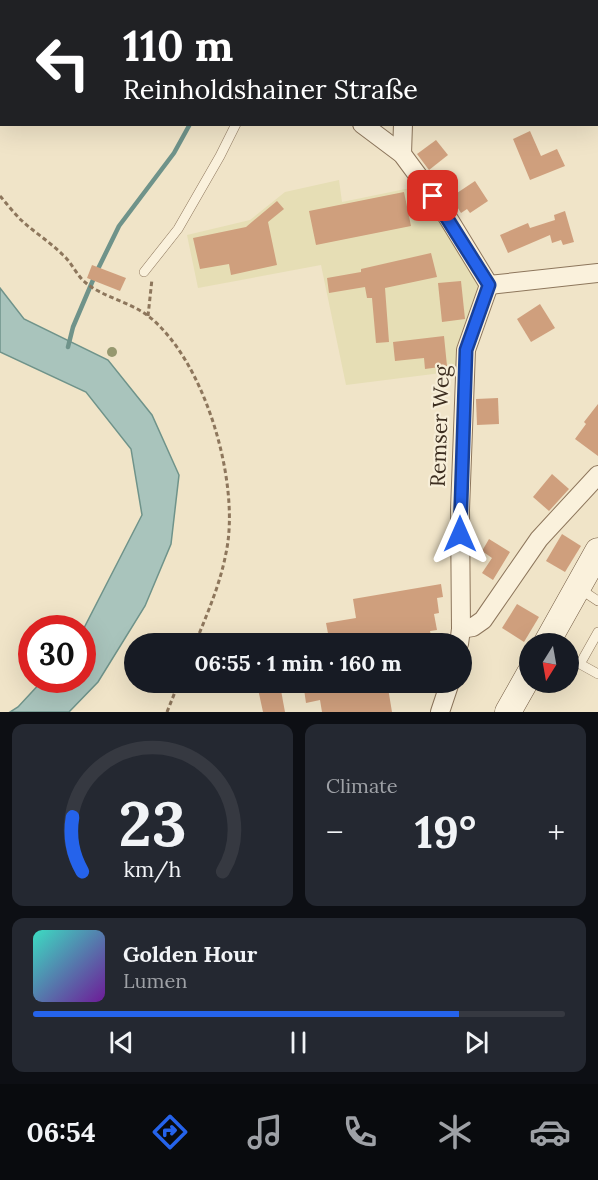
<!DOCTYPE html>
<html lang="en">
<head>
<meta charset="utf-8">
<style>
	:root { --surface:#171b24; --page:#242831; --text:#f1f3f6; --muted:#9ea1a6; --line:#363941; --accent:#2563eb }
	body { margin:0; font-family:Lora,serif; background:var(--page); color:var(--text); height:100vh; display:flex; flex-direction:column; font-size:22px; white-space:nowrap }
	* { box-sizing:border-box; margin:0 }
	p { font-size:20px; color:var(--muted) }
	.icon { flex:none; width:33px; height:33px; fill:none; stroke:currentColor; stroke-width:2; stroke-linecap:round; stroke-linejoin:round }
	.map { position:relative; height:712px; overflow:hidden }
	.sheet { display:flex; flex-direction:column; gap:12px; padding:12px; background:#0d0f14; flex:1 }
	.sheet>* { flex:none }
	.guide { position:absolute; left:0px; top:0px; width:598px; height:126px; box-shadow:0 6px 24px #0002; background:#202124; color:#fff; overflow:hidden }
	.needle { width:39px; rotate:191deg }
	.tools { position:absolute; left:519px; top:633px; display:grid; gap:12px }
	.tools a { display:grid; place-items:center; width:60px; height:60px; border-radius:50%; background:var(--surface); box-shadow:0 6px 24px #0002; font-size:30px }
	.speed { position:absolute; left:18px; top:615px; display:flex; gap:12px; font-size:30px; font-weight:700; text-align:center }
	.speed>* { display:grid; place-content:center; width:78px; height:78px; border-radius:50%; background:var(--surface); box-shadow:0 6px 24px #0002; line-height:1 }
	.speed .limit { border:9px solid #d22; background:#fff; color:#111 }
	.pin { position:absolute; display:grid; place-items:center; width:51px; height:51px; color:#fff; margin:-26px; border-radius:12px; box-shadow:0 3px 9px #0006 }
	.me { position:absolute; width:66px; margin:-33px; rotate:0deg; stroke-linejoin:round; filter:drop-shadow(0 0 4px #0008) }
	.turn { display:flex; align-items:center; gap:21px; height:126px; padding:0 24px; font-size:27px }
	.turn .icon { width:78px; height:78px; stroke-width:2.5 }
	.turn b { display:block; font-size:42px; line-height:51px }
	.big { font-size:45px; font-weight:700; line-height:1.1 }
	.sheet .tile { flex:1; display:flex; flex-direction:column; justify-content:center; gap:9px; min-width:0; padding:0 21px; border-radius:12px; background:var(--page) }
	.sheet .dial { align-items:center; gap:0 }
	.dial svg { height:156px; overflow:visible; fill:none; stroke:var(--line); stroke-width:7; stroke-linecap:round; text-anchor:middle }
	.dial text { fill:var(--text); stroke:none }
	.song { display:flex; align-items:center; gap:18px }
	.cover { width:72px; height:72px; border-radius:9px; background:linear-gradient(135deg,hsl(170 70% 55%),hsl(280 70% 35%)) }
	.played { height:6px; border-radius:3px; background:linear-gradient(90deg,var(--accent) 80%,var(--line) 80%) }
	.keys { display:flex; justify-content:space-around; direction:ltr }
	.heat { display:flex; justify-content:space-between; align-items:center; font-size:33px; direction:ltr }
	.sheet .tiles { flex:1; display:grid; gap:12px; grid-template-columns:1fr 1fr }
	.tile:last-child { grid-column:span 2 }
	.trip { position:absolute; left:124px; top:633px; width:348px; height:60px; border-radius:30px; background:var(--surface); box-shadow:0 6px 24px #0002; font-weight:700; line-height:60px; text-align:center }
	.menu { display:flex; height:96px; justify-content:space-around; align-items:center; background:#090b0e; color:var(--muted) }
	.menu .icon { width:42px; height:42px }
	.menu .current { color:var(--accent) }
	.menu b { font-size:27px; color:var(--text) }
	.map>svg:first-child { display:block }
</style>
</head>
<body>
<div class="map">
<svg width="598" height="712" viewBox="0 0 598 712">
	<rect width="100%" height="100%" fill="#f0e4c8"/>
	<!-- farmland -->
	<polygon fill="#e6deb5" points="339,180 342,202 425,185 489,285 465,370 346,385 321,265 198,288 187,235 250,220 285,192"/>
	<!-- water -->
	<polygon fill="#a9c4bc" stroke="#6f938a" stroke-width="1.5" points="0,288 24,319 108,360 152,415 179,475 171,544 145,606 98,682 69,712 10,712 18,707 43,680 82,680 83,630 142,515 131,449 86,392 0,352"/>
	<g fill="none" stroke-linecap="round" stroke-linejoin="round">
		<!-- stream -->
		<g stroke="#6f938a" stroke-width="4.5">
			<polyline points="215,0 215,2"/>
			<polyline points="68,347 73,327 96,273 119,226 174,153 190,124"/>
		</g>
	</g>
	<!-- building -->
	<g fill="#cf9f7d">
		<polygon points="530,131 541,156 557,149 565,166 530,180 513,139"/>
		<polygon points="436,140 448,155 429,170 417,154"/>
		<polygon points="475,181 488,201 470,213 467,209 461,213 451,197"/>
		<polygon points="404,192 411,226 316,245 309,211"/>
		<polygon points="277,201 284,209 268,222 277,265 231,275 229,264 200,269 193,238 246,227"/>
		<polygon points="565,211 574,242 563,245 561,240 552,243 550,235 508,253 500,235 528,223 530,228 555,220 554,215"/>
		<polygon points="431,253 437,277 385,288 389,342 376,343 372,298 367,298 365,287 329,293 327,278 361,272 361,269"/>
		<polygon points="92,265 126,278 120,291 87,278"/>
		<polygon points="461,281 465,319 442,322 438,283"/>
		<polygon points="540,304 555,328 531,342 517,319"/>
		<polygon points="444,336 447,366 425,369 424,358 395,361 393,342"/>
		<polygon points="498,398 499,424 477,425 476,399"/>
		<polygon points="598,404 598,456 575,439 586,424 584,422"/>
		<polygon points="552,474 569,489 549,511 533,497"/>
		<polygon points="562,534 581,546 565,572 546,561"/>
		<polygon points="489,539 510,552 493,580 482,573 492,558 482,551"/>
		<polygon points="441,584 443,597 437,598 439,613 434,614 437,630 430,631 433,644 411,644 410,635 373,642 373,644 330,644 326,623 356,618 353,599"/>
		<polygon points="517,604 539,617 524,642 502,628"/>
		<polygon points="303,682 387,682 392,712 322,712 320,700 306,703"/>
		<polygon points="280,685 285,712 263,712 258,689"/>
	</g>
	<g fill="none" stroke-linecap="round" stroke-linejoin="round">
		<defs>
			<g id="lane">
				<polyline points="144,272 178,229 220,156 236,124"/>
				<polyline points="580,589 598,601"/>
				<polyline points="598,632 580,664 598,674"/>
			</g>
			<g id="street">
				<polyline points="180,0 183,2"/>
				<polyline points="494,0 495,2"/>
				<polyline points="441,2 442,0"/>
				<polyline points="362,124 402,154 442,208 489,285"/>
				<polyline points="402,154 403,124"/>
				<polyline points="489,285 598,273"/>
				<polyline points="461,629 473,627 483,620 539,539 598,475"/>
				<polyline points="459,644 461,629 460,510 466,350 489,285"/>
				<polyline points="440,712 450,682"/>
			</g>
			<g id="secondary">
				<polyline points="546,644 598,551"/>
				<polyline points="508,712 530,673"/>
			</g>
		</defs>
		<!-- lane casing -->
		<use href="#lane" stroke="#8d765c" stroke-width="10"/>
		<!-- street casing -->
		<use href="#street" stroke="#8d765c" stroke-width="20"/>
		<!-- secondary casing -->
		<use href="#secondary" stroke="#6f573f" stroke-width="27"/>
		<!-- path -->
		<g stroke="#8d765c" stroke-width="3" stroke-dasharray="4.5 3" stroke-linecap="butt">
			<polyline points="89,2 92,0"/>
			<polyline points="0,34 2,34"/>
			<polyline points="0,43 2,42"/>
			<path d="M0,196C7,204 14,213 21,220C34,232 50,242 63,255C72,263 77,276 86,283C101,296 129,302 147,315C205,359 241,484 226,553C220,585 207,614 195,644"/>
			<polyline points="148,316 152,279"/>
			<polyline points="167,712 179,682"/>
		</g>
		<!-- lane -->
		<use href="#lane" stroke="#faf1dc" stroke-width="9"/>
		<!-- street -->
		<use href="#street" stroke="#faf1dc" stroke-width="18"/>
		<!-- secondary -->
		<use href="#secondary" stroke="#faf1dc" stroke-width="26"/>
	</g>
	<!-- trees -->
	<circle fill="#96986f" cx="112" cy="352" r="5"/>
	<g fill="none" stroke-linecap="round" stroke-linejoin="round">
		<defs>
			<polyline id="route" points="433,196 489,285 466,350 460,534"/>
		</defs>
		<!-- route casing -->
		<use href="#route" stroke="#184099" stroke-width="15"/>
		<!-- route -->
		<use href="#route" stroke="#2563eb" stroke-width="10"/>
	</g>
	<g text-anchor="middle" stroke-width="4.5" stroke-linejoin="round" paint-order="stroke">
		<!-- street labels -->
		<g font-size="21" fill="#3d2e20" stroke="#f7eed8">
			<text transform="translate(440 426) rotate(-88)" y="7">Remser Weg</text>
		</g>
	</g>
</svg>
<div class="tools">
<a><svg class="needle" viewBox="-14 -14 28 28"><path d="M0-13l5 13h-10z" fill="#e53935"/><path d="M0 13l5-13h-10z" fill="#9ea1a6"/></svg></a>
</div>
<div class="speed"><div class="limit">30</div></div>
<div class="pin" style="left:433px;top:196px;background:#d93025"><svg class="icon" aria-label="arrive" viewBox="0 0 24 24"><path d="M6 21V4h12l-3 4 3 4H6"/></svg></div>
<svg class="me" style="left:460px;top:534px" viewBox="-20 -20 40 40"><path d="M0-17L14 15 0 8-14 15z" fill="#2563eb" stroke="#fff" stroke-width="4"/></svg>
<div class="trip">06:55 · 1 min · 160 m</div>
<div class="guide">
<div class="turn"><svg class="icon" aria-label="left" viewBox="0 0 24 24"><path d="M17 20v-9H6M10 6l-5 5 5 5"/></svg><div><b>110 m</b>Reinholdshainer Straße</div></div>
</div>
</div>
<section class="sheet">
<div class="tiles">
<div class="tile dial"><svg viewBox="0 0 100 80">
<path d="M14 69A42 42 0 1 1 86 69"/>
<path d="M14 69A42 42 0 0 1 9 41" stroke="#2563eb"/>
<text x="50" y="56" font-size="32" font-weight="700">23</text>
<text x="50" y="72" font-size="11">km/h</text>
</svg></div>
<div class="tile"><p>Climate</p>
<div class="heat"><a>−</a><b class="big">19°</b><a>+</a></div>
</div>
<div class="tile">
<div class="song"><i class="cover"></i><div><b>Golden Hour</b><p>Lumen</p></div></div>
<div class="played"></div>
<div class="keys"><svg class="icon" aria-label="previous" viewBox="0 0 24 24"><path d="M18 5L8 12l10 7zM5 5v14"/></svg><svg class="icon" aria-label="pause" viewBox="0 0 24 24"><path d="M8 5v14M16 5v14"/></svg><svg class="icon" aria-label="next" viewBox="0 0 24 24"><path d="M6 5l10 7-10 7zM19 5v14"/></svg></div>
</div>
</div>
</section>
<nav class="menu">
<b>06:54</b>
<svg class="icon current" aria-label="directions" viewBox="0 0 24 24"><path d="M12 3l9 9-9 9-9-9zM9 14v-3h6M13 9l2 2-2 2"/></svg>
<svg class="icon" aria-label="music" viewBox="0 0 24 24"><path d="M9 18V5l10-2v13"/><circle cx="6" cy="18" r="3"/><circle cx="16" cy="16" r="3"/></svg>
<svg class="icon" aria-label="phone" viewBox="0 0 24 24"><path d="M5 4h4l2 5-3 2q2 4 5 5l2-3 5 2v4C11 20 4 13 5 4z"/></svg>
<svg class="icon" aria-label="climate" viewBox="0 0 24 24"><path d="M12 3v18M4 7l16 10M4 17L20 7"/></svg>
<svg class="icon" aria-label="car" viewBox="0 0 24 24"><path d="M5 17H2v-5l4-1 3-4h7l3 4 3 1v5h-3M9 17h6M6 11h13"/><circle cx="7" cy="17" r="2"/><circle cx="17" cy="17" r="2"/></svg>
</nav>
</body>
</html>
